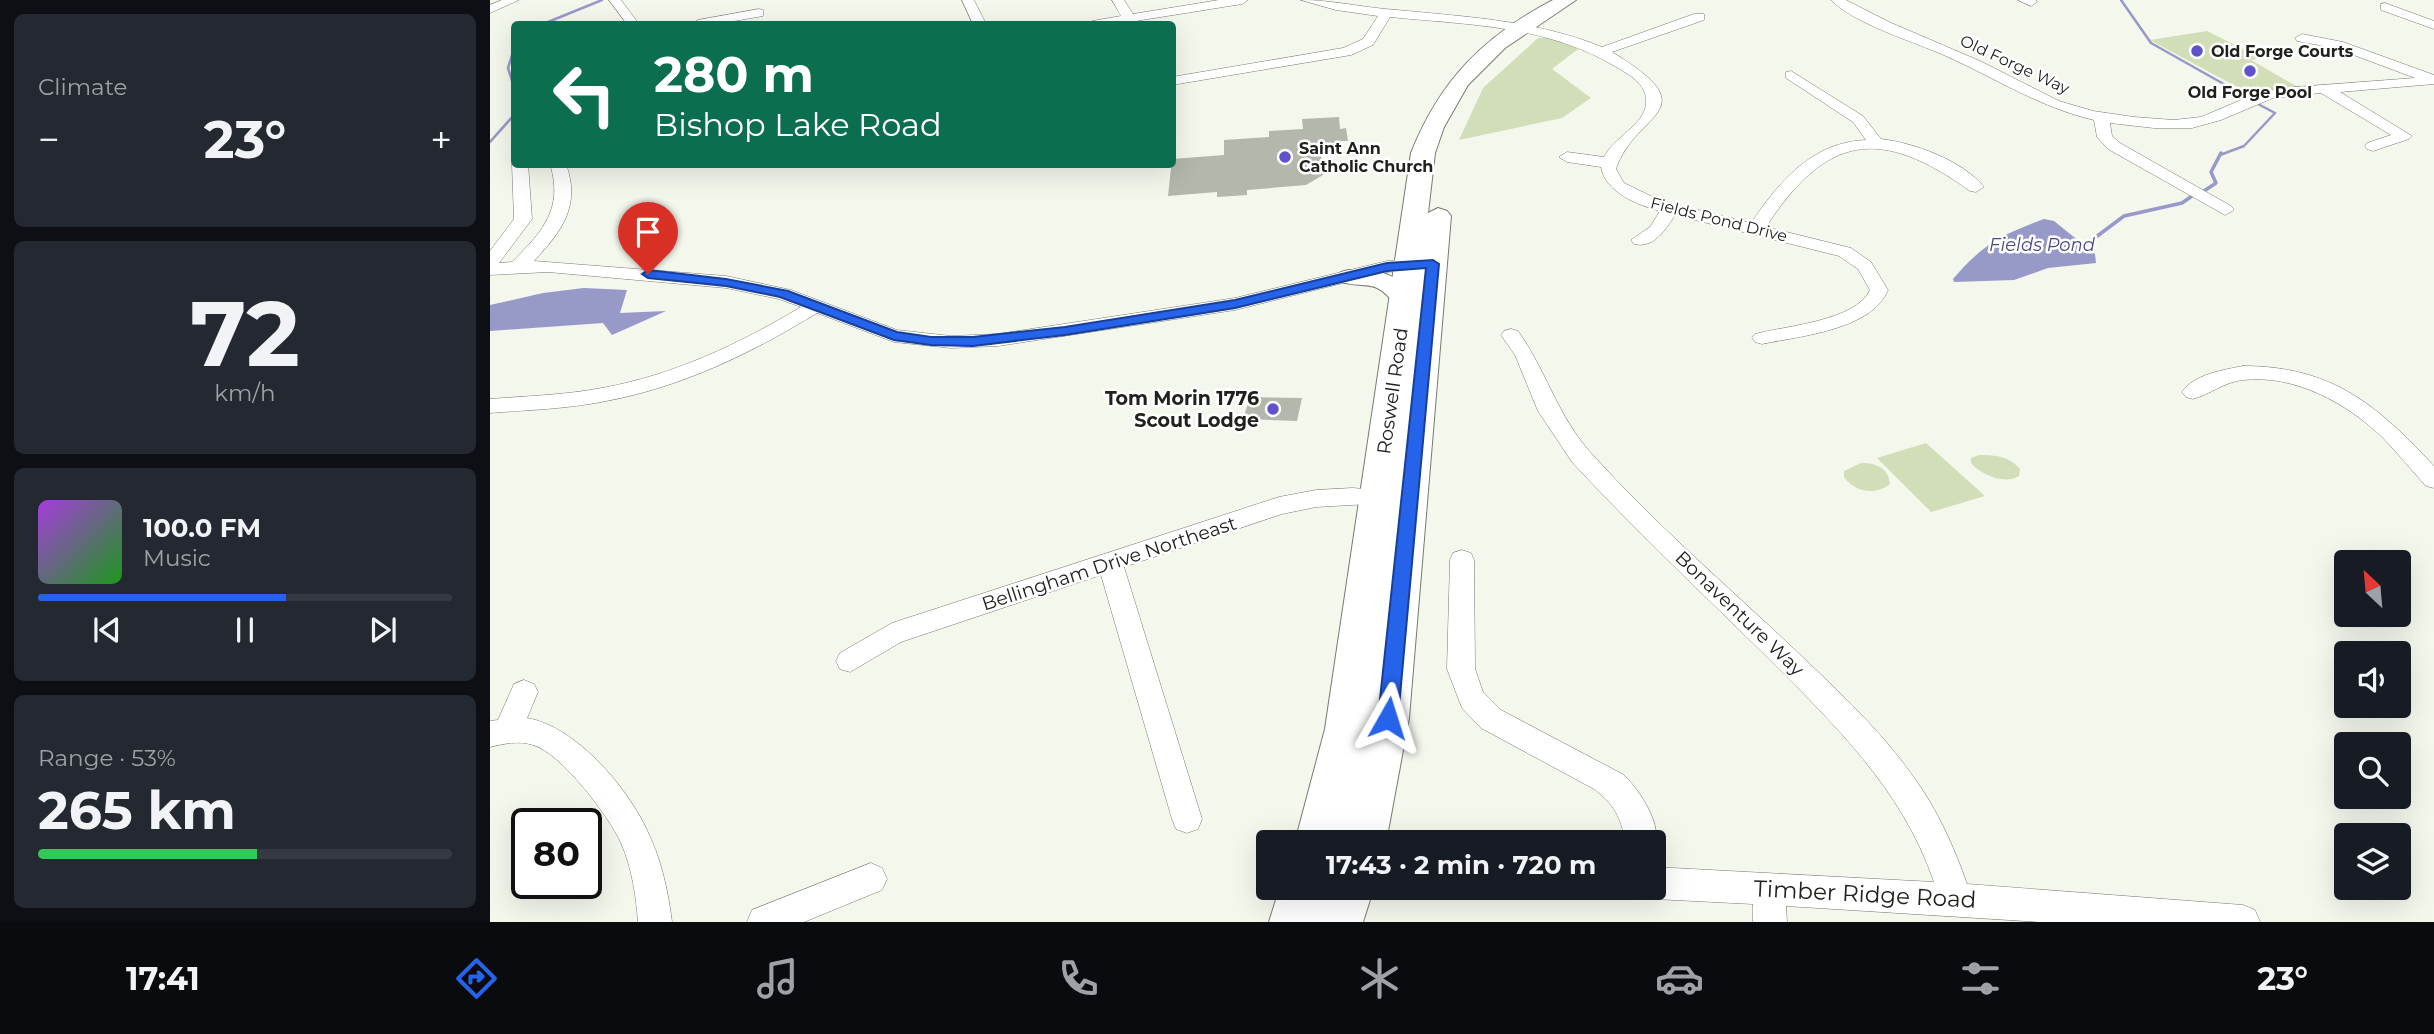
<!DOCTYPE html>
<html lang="en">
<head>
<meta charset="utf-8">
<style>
	:root { --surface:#171b24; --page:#242831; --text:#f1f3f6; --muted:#9ea1a6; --line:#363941; --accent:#2563eb }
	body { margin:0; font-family:Montserrat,sans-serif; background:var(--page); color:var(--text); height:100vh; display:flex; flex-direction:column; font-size:26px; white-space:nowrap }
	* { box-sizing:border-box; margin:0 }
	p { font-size:23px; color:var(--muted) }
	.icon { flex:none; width:38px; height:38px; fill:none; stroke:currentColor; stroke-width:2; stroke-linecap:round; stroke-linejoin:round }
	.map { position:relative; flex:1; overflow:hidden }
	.drawer { display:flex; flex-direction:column; gap:14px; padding:14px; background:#0d0f14; width:490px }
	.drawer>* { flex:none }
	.hud { position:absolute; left:21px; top:21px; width:665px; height:147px; border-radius:7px; box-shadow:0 7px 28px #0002; background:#0b6e4f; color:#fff; overflow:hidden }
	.needle { width:46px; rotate:334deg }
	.fabs { position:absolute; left:1844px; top:550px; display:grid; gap:14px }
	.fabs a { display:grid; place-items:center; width:77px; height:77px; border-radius:7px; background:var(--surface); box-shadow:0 7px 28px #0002; font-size:35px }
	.speed { position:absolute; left:21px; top:808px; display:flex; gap:14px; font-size:35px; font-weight:700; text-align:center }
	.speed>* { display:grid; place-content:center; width:91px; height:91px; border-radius:50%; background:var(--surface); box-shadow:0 7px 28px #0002; line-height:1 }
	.speed .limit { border:4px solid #111; border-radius:10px; background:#fff; color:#111 }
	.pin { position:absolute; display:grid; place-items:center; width:60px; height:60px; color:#fff; margin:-72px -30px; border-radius:50% 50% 50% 0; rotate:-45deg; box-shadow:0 0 7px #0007 }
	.pin .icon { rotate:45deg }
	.me { position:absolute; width:77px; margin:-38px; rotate:6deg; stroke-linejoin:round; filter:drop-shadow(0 0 5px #0008) }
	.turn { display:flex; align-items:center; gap:24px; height:147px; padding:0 28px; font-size:32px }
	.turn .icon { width:91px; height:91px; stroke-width:2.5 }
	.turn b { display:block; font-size:49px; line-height:60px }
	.big { font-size:52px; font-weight:700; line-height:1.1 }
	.drawer .card { flex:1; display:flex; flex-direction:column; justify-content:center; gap:10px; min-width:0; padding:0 24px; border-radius:10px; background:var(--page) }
	.drawer .dial { align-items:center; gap:0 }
	.dial b { font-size:91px; line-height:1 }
	.song { display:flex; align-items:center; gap:21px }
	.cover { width:84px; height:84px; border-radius:10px; background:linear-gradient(135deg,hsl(280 70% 55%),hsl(120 70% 35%)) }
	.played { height:7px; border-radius:4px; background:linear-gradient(90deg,var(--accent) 60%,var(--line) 60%) }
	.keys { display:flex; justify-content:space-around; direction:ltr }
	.heat { display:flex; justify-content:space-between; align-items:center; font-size:38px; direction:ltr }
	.charge { height:10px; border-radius:5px; background:linear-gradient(90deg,#34c759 53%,var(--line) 0) }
	.trip { position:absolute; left:766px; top:830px; width:410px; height:70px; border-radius:7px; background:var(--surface); box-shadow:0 7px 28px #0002; font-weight:700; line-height:70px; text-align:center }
	.menu { display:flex; height:112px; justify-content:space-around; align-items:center; background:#090b0e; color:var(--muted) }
	.menu .icon { width:49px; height:49px }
	.menu .on { color:var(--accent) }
	.menu b { font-size:32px; color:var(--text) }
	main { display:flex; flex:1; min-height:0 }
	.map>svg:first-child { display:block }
</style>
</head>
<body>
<main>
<section class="drawer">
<div class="card"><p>Climate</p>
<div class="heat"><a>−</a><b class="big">23°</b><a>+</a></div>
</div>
<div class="card dial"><b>72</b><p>km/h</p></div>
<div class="card">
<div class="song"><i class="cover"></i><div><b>100.0 FM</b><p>Music</p></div></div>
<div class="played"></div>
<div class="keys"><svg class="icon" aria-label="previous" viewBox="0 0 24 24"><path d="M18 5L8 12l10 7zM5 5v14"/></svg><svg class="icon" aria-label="pause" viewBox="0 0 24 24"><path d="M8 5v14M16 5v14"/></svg><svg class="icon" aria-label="next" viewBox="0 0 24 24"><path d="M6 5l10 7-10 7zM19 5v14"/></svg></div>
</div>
<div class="card"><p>Range · 53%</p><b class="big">265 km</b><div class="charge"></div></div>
</section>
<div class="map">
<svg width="1944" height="922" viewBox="0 0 1944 922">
	<rect width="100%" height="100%" fill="#f3f7ec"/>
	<!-- green -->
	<g fill="#d2deb7">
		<polygon points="1717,31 1771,58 1761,60 1806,86 1760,94 1660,40"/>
		<polygon points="1048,38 1061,38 1092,46 1062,69 1101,98 1072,118 969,140 993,88"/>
		<polygon points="1436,443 1495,496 1441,512 1387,458"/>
		<path d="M1489,455C1505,455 1519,456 1530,469L1529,476C1515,485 1491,475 1481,463V458Z"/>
		<path d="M1371,463C1387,463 1398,468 1400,484C1385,496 1365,492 1354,477V471Z"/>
	</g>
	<!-- water -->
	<g fill="#9799c9">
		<path d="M1554,219L1564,221L1605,254L1606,263L1558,268L1524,280L1464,282L1463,279C1493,244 1511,235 1554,219Z"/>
		<polygon points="94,288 137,290 130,313 176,311 122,335 113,323 0,331 0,305 53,293"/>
	</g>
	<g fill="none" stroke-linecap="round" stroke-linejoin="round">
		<!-- stream-far1 -->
		<g stroke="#9799c9" stroke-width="2.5">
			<polyline points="1631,0 1661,43 1755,96"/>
			<polyline points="53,24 112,0"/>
			<polyline points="24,49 18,68 24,87"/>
			<polyline points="0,142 24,115"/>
			<polyline points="1730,155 1754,146 1785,113 1768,104"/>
		</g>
		<!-- stream -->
		<g stroke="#9799c9" stroke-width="3.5">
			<polyline points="1714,191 1726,183 1721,172 1731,153"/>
			<polyline points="1594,246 1634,216 1692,203 1702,196"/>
		</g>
	</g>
	<!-- building -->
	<g fill="#b3b7ac">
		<polygon points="849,117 850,129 856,128 858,141 850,141 851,148 847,148 847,153 831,155 833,175 816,185 757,190 757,195 727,197 727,192 678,196 682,159 734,155 734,140 779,137 779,131 813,129 812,119"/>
		<polygon points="760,397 812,398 807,421 753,419"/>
	</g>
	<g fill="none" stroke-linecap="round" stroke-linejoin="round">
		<defs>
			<g id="minor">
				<polygon points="12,0 29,0 0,13 0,5"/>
				<polygon points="119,0 131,0 149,24 137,24"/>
				<polygon points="472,0 484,0 496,24 483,24"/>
				<polygon points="622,0 634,0 643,14 729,0 758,0 752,4 627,24 601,24 602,21 631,16"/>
				<path d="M811,0C843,0 875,8 907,10C977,17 1045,20 1112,47L1204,14H1214V20L1122,52C1221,112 1145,111 1126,169L1134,183L1169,200L1261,223C1289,182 1322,142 1376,140L1363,122L1296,78V72L1301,71L1373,116L1391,139C1424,143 1472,160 1494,187L1486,192L1480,191C1391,127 1337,133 1276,227L1361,248L1381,262L1398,290C1382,330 1310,336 1272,344L1265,342L1262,338L1265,334C1295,326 1366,321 1380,290L1368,269L1349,256L1185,215C1176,229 1164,249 1144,244L1141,240L1160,227L1170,211C1147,205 1115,192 1111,167L1077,162L1069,157L1077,152L1114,157C1123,138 1154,125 1156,104C1158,86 1142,76 1128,68C1058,25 980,25 900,17L883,45L861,55L682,85V77L853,48L873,39L888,16L846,10Z"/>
				<path d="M1341,0H1356L1399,22L1490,61L1569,101L1603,111L1644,117L1684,120L1711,117L1763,95L1791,88L1925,78L1845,48L1807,41L1805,38L1812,34L1853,42L1944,75V84L1850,92L1922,136L1919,139L1883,151L1877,149L1875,146L1877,143L1901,135L1831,93L1783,98L1731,120L1702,128H1664L1620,123L1622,136L1630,143L1741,206L1744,210L1735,215L1618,149L1607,137L1604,120C1549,107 1507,79 1456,56C1425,42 1364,24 1341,0Z"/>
				<polygon points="1528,0 1546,0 1547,2 1541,6"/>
				<polygon points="1895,3 1944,21 1944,29 1891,10 1891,4"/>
				<polygon points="269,9 273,10 273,16 227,24 202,24 208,20"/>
				<path d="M24,161V164H38L42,219L9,263L22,262C52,232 74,209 60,164H76C91,206 72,231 44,261L236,276L301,290L407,330L461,336L508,334L745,298L897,261L935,258L944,264L935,270L897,272L745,310L508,346L461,348L404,342L327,313C260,354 190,388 111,402C75,409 37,410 0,413V399C37,396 75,395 112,388C184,375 249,344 311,307L289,299L236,288L58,272L0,275V251L24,219L22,164Z"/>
				<path d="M1021,329L1028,331C1056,370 1068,417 1101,453C1163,522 1235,584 1303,648C1346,689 1391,730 1425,779C1448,811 1464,847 1477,884L1753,905L1765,910L1770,922H1550L1296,906L1297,922H1263V904L1164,899L1153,894L1150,887H1164V867L1444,882C1412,788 1342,722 1274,654C1209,590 1143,528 1082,462L1048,411L1025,355L1011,335L1014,331Z"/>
				<path d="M1753,366C1842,366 1887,405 1944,466V488L1936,486C1921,470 1908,453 1893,438C1857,403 1804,374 1753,380C1734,382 1721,394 1703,399L1696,397L1692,392C1704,374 1734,370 1753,366Z"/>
				<polygon points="863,488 896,491 900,497 896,503 826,507 792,514 634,567 712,819 708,829 697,833 686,829 682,819 611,575 411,642 360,672 350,669 346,661 350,653 402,623 789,497 826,490"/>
				<path d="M972,550L981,553L984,560L985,669L993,692L1011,710L1134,775C1150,791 1174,826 1164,849V842H1135C1132,818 1123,803 1104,789L991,728L972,708L957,669L960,560L963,553Z"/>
				<path d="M34,680L44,684L48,692L37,718C85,726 136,786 156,828C171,858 178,890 182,922H148C146,896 142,868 131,843C119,816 71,753 43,745C29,740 13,744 0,747V721L8,720L24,684Z"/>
				<polygon points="381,863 392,868 397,879 392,890 314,922 257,922 262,910"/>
			</g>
			<path id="major" d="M859,270C893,270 906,272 926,301L922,306H906C886,278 879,289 851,282L848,277L851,272Z"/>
			<g id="highway">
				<path d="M1063,0H1086L1015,48L978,85L954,127L945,153L938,213L948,208L957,211L961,216L919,718L896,842H805L835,729L921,153C950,80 994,36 1063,0Z"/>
				<polygon points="790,887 884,887 873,922 779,922"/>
			</g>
		</defs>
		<!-- minor casing -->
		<use href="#minor" stroke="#777a70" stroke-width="1"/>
		<!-- major casing -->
		<use href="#major" stroke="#777a70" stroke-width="2"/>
		<!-- highway casing -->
		<use href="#highway" stroke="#777a70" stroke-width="2"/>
		<!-- minor -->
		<use href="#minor" fill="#fff" fill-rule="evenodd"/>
		<!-- major -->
		<use href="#major" fill="#fff" fill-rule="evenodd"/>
		<!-- highway -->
		<use href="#highway" fill="#fff" fill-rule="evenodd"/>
	</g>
	<!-- route -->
	<polygon fill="#2563eb" stroke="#184099" stroke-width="2" points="943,260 949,264 908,718 905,724 898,727 891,724 888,718 936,268 897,271 745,308 575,335 483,346 441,345 404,340 290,297 236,286 158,278 152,274 158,270 236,279 298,291 407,332 441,337 483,337 575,327 745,300 897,263"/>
	<!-- markers -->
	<g fill="#5f52ca" stroke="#fff" stroke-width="2.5">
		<circle cx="1707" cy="51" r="7"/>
		<circle cx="1760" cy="71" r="7"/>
		<circle cx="795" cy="157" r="7"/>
		<circle cx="783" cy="409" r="7"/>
	</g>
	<g text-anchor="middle" stroke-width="5" stroke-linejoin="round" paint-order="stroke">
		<!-- far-poi labels -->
		<g font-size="16" font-weight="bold" fill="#20211d" stroke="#fff" text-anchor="start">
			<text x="1721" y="57">Old Forge Courts</text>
			<text x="1760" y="98" text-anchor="middle">Old Forge Pool</text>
			<text x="809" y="154">Saint Ann<tspan x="809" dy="18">Catholic Church</tspan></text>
		</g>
		<!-- far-street labels -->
		<g font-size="16" fill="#20211d" stroke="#fff">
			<text transform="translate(1525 64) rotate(25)" y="6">Old Forge Way</text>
			<text transform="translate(1229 219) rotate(14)" y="6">Fields Pond Drive</text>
		</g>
		<!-- far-water labels -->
		<g font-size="18" font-style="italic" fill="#4b4886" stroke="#fff">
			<text x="1552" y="251">Fields Pond</text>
		</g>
		<!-- street labels -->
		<g font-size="19" fill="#20211d" stroke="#fff">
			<text transform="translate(902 391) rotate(-82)" y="7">Roswell Road</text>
			<text transform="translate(619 563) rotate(-18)" y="7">Bellingham Drive Northeast</text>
			<text transform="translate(1250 613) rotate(44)" y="7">Bonaventure Way</text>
		</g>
		<!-- poi labels -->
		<g font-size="19" font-weight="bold" fill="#20211d" stroke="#fff" text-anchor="end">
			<text x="769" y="405">Tom Morin 1776<tspan x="769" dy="22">Scout Lodge</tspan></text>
		</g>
		<!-- near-street labels -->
		<g font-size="23" fill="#20211d" stroke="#fff">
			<text transform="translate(1375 894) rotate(3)" y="8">Timber Ridge Road</text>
		</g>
	</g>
</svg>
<div class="fabs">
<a><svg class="needle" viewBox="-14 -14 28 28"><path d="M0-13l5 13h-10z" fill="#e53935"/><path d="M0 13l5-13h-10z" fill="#9ea1a6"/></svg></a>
<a><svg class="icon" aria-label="sound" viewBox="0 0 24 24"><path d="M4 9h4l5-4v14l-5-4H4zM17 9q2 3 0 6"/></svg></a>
<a><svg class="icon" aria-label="search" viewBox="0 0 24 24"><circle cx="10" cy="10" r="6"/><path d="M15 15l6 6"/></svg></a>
<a><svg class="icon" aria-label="layers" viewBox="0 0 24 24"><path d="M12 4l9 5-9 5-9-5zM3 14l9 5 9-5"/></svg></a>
</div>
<div class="speed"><div class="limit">80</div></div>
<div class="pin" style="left:158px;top:274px;background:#d93025"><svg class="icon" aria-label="arrive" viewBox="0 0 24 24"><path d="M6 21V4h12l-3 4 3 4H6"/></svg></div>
<svg class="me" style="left:898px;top:718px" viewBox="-20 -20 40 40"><path d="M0-17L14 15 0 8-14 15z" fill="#2563eb" stroke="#fff" stroke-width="4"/></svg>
<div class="trip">17:43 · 2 min · 720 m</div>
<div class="hud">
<div class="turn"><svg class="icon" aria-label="left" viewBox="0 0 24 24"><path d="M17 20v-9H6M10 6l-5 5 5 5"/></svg><div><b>280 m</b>Bishop Lake Road</div></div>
</div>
</div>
</main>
<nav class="menu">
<b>17:41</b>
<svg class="icon on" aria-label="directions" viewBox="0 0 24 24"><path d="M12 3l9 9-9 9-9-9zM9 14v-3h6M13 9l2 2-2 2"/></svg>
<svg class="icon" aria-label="music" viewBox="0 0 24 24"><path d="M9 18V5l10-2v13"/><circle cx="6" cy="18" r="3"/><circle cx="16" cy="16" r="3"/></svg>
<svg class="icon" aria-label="phone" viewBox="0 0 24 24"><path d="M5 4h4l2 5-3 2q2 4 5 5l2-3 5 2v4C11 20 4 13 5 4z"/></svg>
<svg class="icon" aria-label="climate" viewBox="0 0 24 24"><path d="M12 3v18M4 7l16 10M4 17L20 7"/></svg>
<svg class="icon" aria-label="car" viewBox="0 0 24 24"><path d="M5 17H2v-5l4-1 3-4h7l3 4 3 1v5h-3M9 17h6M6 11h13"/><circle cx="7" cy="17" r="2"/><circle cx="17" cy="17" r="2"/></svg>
<svg class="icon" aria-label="filters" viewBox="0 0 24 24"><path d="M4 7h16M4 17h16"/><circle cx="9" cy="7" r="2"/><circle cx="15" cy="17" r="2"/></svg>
<b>23°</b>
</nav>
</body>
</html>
